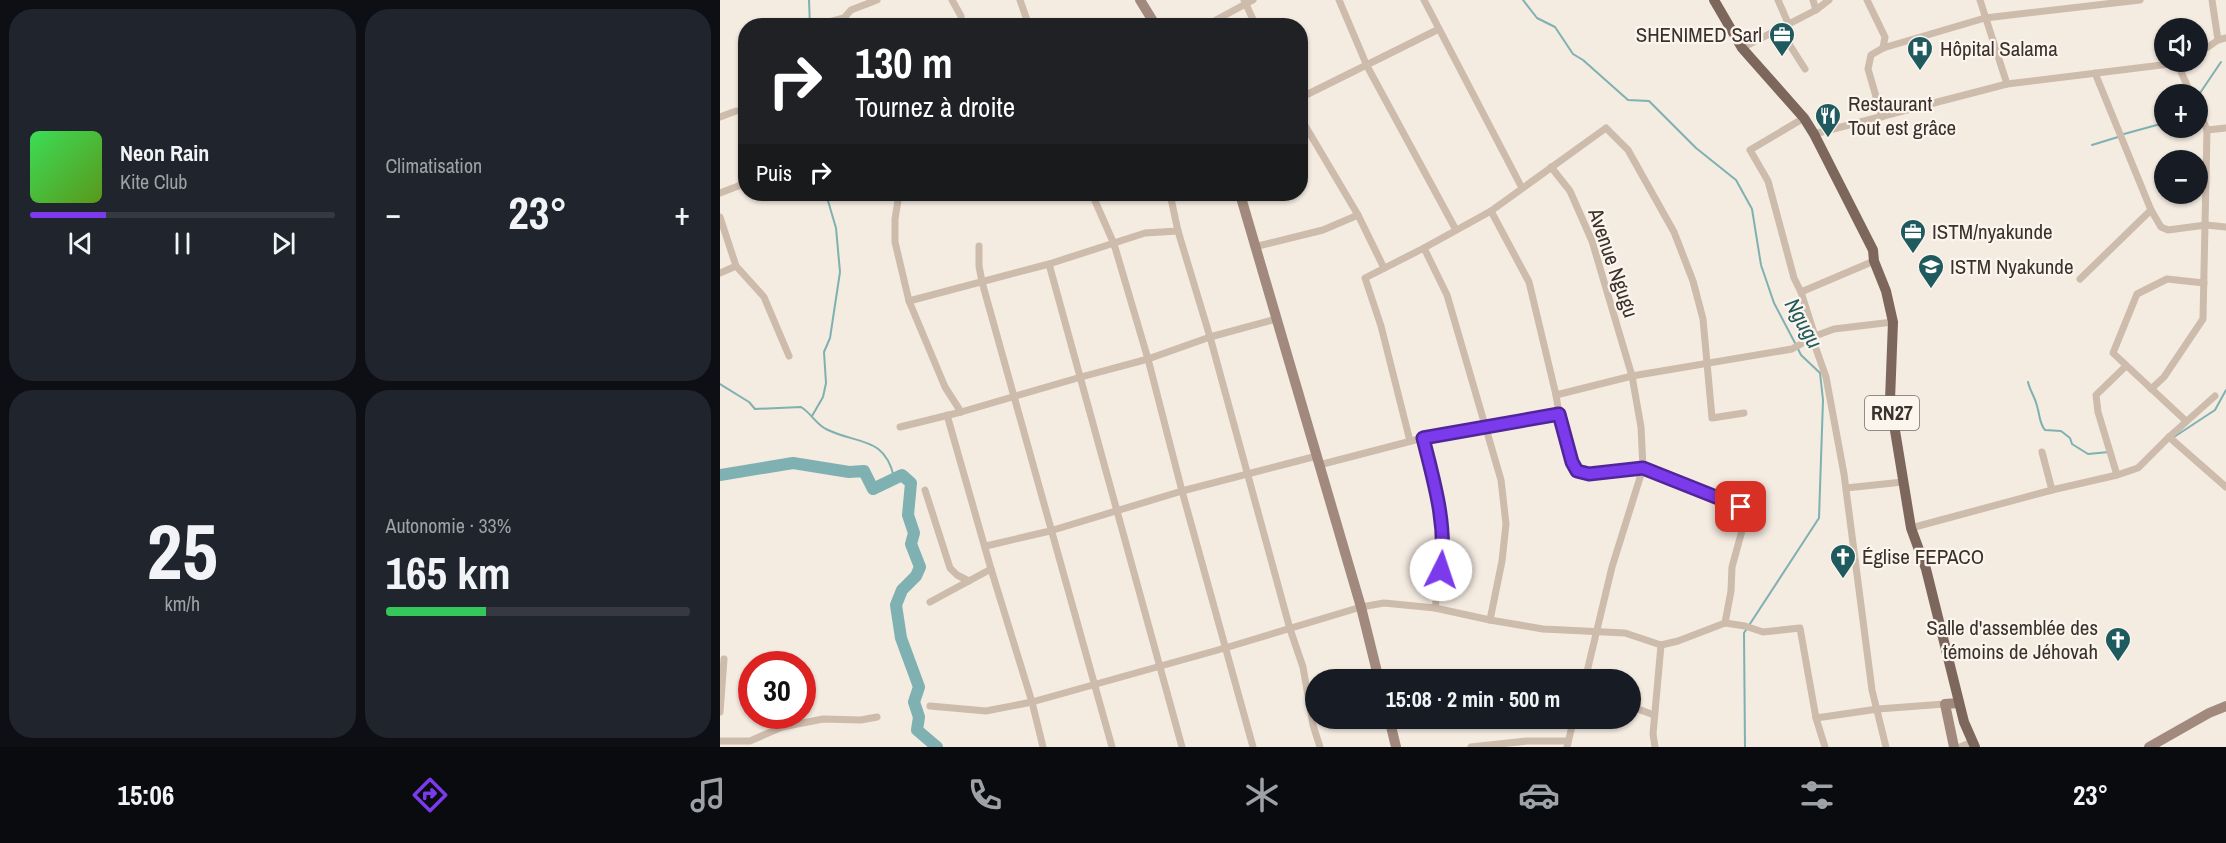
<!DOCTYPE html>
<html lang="fr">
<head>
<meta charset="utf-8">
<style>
	:root { --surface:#171b24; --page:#20242c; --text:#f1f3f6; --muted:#9ea1a6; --line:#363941; --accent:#7c3aed }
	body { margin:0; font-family:"Archivo Narrow",sans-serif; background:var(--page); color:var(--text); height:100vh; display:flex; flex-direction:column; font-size:22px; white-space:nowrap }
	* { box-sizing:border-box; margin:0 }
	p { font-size:20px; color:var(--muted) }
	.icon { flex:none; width:33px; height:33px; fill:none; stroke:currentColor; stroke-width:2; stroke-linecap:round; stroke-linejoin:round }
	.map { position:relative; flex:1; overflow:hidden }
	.panel { display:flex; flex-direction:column; gap:9px; padding:9px; background:#0d0f14; width:720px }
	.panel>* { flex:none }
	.hud { position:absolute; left:18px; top:18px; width:570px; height:183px; border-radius:24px; box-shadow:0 2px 4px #0004; background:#202124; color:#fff; overflow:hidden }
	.buttons { position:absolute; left:1434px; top:18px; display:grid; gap:12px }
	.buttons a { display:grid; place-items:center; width:54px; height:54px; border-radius:50%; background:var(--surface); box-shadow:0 2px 4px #0004; font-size:30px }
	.speed { position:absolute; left:18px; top:651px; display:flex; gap:12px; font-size:30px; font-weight:700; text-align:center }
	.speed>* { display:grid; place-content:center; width:78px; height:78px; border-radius:50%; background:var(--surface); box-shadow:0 2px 4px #0004; line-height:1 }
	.speed .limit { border:9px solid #d22; background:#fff; color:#111 }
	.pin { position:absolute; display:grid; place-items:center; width:51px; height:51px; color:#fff; margin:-26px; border-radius:12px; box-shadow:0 3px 9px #0006 }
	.me { position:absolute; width:66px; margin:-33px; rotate:4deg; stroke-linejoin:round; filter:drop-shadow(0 0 4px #0008) }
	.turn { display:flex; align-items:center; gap:21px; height:126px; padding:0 18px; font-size:27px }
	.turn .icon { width:78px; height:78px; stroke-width:2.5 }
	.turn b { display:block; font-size:42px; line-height:51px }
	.then { display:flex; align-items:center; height:57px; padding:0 18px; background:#0003; gap:12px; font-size:22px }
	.big { font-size:45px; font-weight:700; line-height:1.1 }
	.panel .tile { flex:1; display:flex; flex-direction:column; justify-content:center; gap:9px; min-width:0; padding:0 21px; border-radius:24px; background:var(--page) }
	.panel .dial { align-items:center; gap:0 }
	.dial b { font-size:78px; line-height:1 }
	.song { display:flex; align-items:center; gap:18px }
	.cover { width:72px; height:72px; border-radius:9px; background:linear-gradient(135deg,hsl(130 70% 55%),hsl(90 70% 35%)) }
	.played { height:6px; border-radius:3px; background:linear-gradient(90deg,var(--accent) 25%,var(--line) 25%) }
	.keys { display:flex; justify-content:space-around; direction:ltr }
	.heat { display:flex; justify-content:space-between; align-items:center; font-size:33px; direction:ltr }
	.charge { height:9px; border-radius:4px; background:linear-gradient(90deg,#34c759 33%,var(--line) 0) }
	.panel .tiles { flex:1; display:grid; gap:9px; grid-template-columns:repeat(2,1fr) }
	.trip { position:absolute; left:585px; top:669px; width:336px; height:60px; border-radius:30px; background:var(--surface); box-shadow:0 2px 4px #0004; font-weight:700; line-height:60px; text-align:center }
	.menu { display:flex; height:96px; justify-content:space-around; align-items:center; background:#090b0e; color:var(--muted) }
	.menu .icon { width:42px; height:42px }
	.menu .current { color:var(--accent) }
	.menu b { font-size:27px; color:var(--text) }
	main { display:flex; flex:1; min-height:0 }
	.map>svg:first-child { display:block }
</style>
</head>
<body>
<main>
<section class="panel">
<div class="tiles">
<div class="tile">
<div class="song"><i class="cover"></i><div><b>Neon Rain</b><p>Kite Club</p></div></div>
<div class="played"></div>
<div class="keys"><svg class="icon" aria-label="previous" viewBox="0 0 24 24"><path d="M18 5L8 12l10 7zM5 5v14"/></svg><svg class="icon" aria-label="pause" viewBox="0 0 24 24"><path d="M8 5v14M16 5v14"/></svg><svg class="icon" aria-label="next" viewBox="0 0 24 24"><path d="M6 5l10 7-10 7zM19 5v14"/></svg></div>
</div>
<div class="tile"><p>Climatisation</p>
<div class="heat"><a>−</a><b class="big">23°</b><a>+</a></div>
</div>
<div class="tile dial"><b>25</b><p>km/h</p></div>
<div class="tile"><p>Autonomie · 33%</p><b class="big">165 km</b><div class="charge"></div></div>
</div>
</section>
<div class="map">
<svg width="1506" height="747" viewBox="0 0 1506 747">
	<rect width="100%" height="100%" fill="#f4ebe1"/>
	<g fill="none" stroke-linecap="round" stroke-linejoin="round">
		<!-- stream -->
		<g stroke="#7fb0b2" stroke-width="2">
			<polyline points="89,0 90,26"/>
			<polyline points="803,0 817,18 835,27 853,54 863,60 908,100 929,101 976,148 1016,180 1032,209 1041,265 1054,303 1075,343"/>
			<polyline points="1478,96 1501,62"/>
			<polyline points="1404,134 1444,123"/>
			<polyline points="1372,145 1398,137"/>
			<path d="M1308,382C1310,391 1315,397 1317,406C1320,415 1319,423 1325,430L1341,431L1350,438L1352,444L1368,454L1389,452"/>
			<path d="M0,384L29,402L35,409L81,407C91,413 96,424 106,429C137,445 164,435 174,477"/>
			<polyline points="92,416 103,397 106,383 104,352 110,338 120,272 116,228 106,194"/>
			<polyline points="1454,437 1495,410 1506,390"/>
			<polyline points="1025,747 1024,633 1099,518 1103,400 1100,373 1081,355 1078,349"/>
		</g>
		<!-- river -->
		<polyline stroke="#7fb0b2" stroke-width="12" points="0,475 73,463 129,472 144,471 153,489 182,475 191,483 188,515 194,533 191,544 200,567 196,576 182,590 176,605 181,638 199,687 194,702 199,717 197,730 217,747"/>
		<!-- street -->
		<g stroke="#cdbbac" stroke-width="7">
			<polyline points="232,0 241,16 242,26"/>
			<polyline points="300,0 309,26"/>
			<polyline points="524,0 536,26"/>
			<polyline points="619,0 647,66 736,230"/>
			<polyline points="704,0 802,188"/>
			<polyline points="1058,0 1068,23"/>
			<polyline points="1093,0 1096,10"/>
			<polyline points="1147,0 1165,37 1163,48"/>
			<polyline points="1260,0 1287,84"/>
			<polyline points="1492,0 1498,40"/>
			<polyline points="97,25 124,18 131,10 157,0"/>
			<polyline points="485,26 533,0"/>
			<polyline points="1059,28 1085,69"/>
			<polyline points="1022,48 1096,10 1109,0"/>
			<polyline points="1478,54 1498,40 1506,38"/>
			<polyline points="1457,63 1471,94"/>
			<polyline points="1375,73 1431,210 1441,227 1448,230 1486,225 1506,227"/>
			<polyline points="580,98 719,29"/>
			<polyline points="0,117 16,111"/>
			<polyline points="580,117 638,215 664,268"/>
			<polyline points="1162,117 1148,69 1151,55 1163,48 1265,18 1420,0"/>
			<polyline points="1487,130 1506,128"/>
			<polyline points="1094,134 1287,84 1466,62"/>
			<polyline points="831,167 850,191 872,241 912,376 921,427 923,468 892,567 865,680"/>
			<polyline points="0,193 26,183"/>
			<polyline points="179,194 175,219 175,242 189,301 225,387 241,412"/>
			<polyline points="372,194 394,244 428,359 462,491 533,747"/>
			<polyline points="450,194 458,231 490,337 570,629 583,667 593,725 600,747"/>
			<polyline points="771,211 809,282 836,395 839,414 852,462 857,471 869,474 923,468 1021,507 1026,516 1012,567 1011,591 1005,623"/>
			<polyline points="0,217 16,266 44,297 69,356"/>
			<polyline points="259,246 259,266 262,282 392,747"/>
			<polyline points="534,247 603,230 638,215"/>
			<polyline points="704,248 727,295 781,480 786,524 782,561 770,620"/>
			<polyline points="329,264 462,747"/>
			<polyline points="0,273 16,266"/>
			<polyline points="1360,279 1431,210"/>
			<polyline points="1081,292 1154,261"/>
			<polyline points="189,301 329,264 425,233 458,231"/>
			<polyline points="1431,389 1444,377 1483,319 1487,130 1478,108"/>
			<polyline points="836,395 912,376 1072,349 1095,336 1081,292 1074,278 1048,181 1030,150 1084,118"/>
			<polyline points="227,415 271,569 312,702 323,747"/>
			<polyline points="1466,421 1393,353 1417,294 1447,279 1484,283"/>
			<polyline points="180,427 241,412 361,377 428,359 490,337 556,319"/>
			<polyline points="1449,437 1506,487"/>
			<polyline points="703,438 722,515 723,551 715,608"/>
			<polyline points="690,441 661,326 645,278 704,248 771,211 886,128 908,150 954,232 973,281 983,319 992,418 1024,413"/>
			<polyline points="1322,452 1332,490"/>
			<polyline points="599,465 703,438 839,414"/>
			<polyline points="1397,475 1378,412 1376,395 1406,366"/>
			<polyline points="1126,488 1183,482"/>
			<polyline points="205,490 230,568 237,575 249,581"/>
			<polyline points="1191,528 1332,490 1397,475 1418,468 1449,437 1495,396"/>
			<polyline points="266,546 330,531 462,491 597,456"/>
			<polyline points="210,602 271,569"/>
			<polyline points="210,706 266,711 312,702 505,648 641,607 664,603 715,608 770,620 823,629 905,633 941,645 958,641 1005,623 1025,626 1043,632 1080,628 1096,718 1105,747"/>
			<polyline points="910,706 934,715"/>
			<polyline points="0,712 4,659"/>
			<polyline points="1096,718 1158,709 1225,704"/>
			<polyline points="0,741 30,741 62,727 103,719 141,720 157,717"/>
			<polyline points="751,747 807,741 848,741"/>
			<polyline points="847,747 854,718"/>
			<polyline points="935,747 933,734 941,645"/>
			<polyline points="1166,747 1152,690 1124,474 1106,377 1095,346 1095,336 1114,329 1173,322"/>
			<polyline points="1240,747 1252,742"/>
		</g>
		<!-- secondary -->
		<g stroke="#a18a7d" stroke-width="10">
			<polyline points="420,0 436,26"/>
			<polyline points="520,194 641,607 659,680"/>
			<polyline points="669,718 676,747"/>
			<polyline points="1234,747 1225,704 1239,703"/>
			<polyline points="1429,747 1489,713 1506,706"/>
		</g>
		<!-- primary -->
		<polyline stroke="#7d675c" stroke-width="10" points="994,0 1022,48 1084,118 1094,134 1153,250 1154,261 1166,291 1173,322 1170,400 1191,528 1206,569 1244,722 1255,747"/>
	</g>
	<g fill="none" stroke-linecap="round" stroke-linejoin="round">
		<defs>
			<path id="route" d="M721,570C727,524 714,482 703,438L839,414L852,462L857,471L869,474L923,468L1021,507"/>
		</defs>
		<!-- route casing -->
		<use href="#route" stroke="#51269a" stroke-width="15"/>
		<!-- route -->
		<use href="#route" stroke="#7c3aed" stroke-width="10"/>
	</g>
	<!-- icons -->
	<defs>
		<symbol id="office-pin" viewBox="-11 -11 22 30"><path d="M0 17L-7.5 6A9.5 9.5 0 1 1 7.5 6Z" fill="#1f5a5e" stroke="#fbf5ee"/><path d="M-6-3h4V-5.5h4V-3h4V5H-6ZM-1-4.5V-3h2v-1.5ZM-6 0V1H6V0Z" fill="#fff"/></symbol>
		<symbol id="hospital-pin" viewBox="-11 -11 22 30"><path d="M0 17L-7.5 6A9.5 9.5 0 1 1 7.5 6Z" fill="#1f5a5e" stroke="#fbf5ee"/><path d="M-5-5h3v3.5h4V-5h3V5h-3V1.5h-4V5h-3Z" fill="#fff"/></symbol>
		<symbol id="restaurant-pin" viewBox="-11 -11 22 30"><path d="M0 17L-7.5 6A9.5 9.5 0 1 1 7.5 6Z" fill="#1f5a5e" stroke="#fbf5ee"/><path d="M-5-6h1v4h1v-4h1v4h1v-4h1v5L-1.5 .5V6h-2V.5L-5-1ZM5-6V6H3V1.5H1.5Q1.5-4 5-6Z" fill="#fff"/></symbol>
		<symbol id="university-pin" viewBox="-11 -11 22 30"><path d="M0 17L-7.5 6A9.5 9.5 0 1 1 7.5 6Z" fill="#1f5a5e" stroke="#fbf5ee"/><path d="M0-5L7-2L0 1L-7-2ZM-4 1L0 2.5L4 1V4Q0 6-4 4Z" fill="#fff"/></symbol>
		<symbol id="church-pin" viewBox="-11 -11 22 30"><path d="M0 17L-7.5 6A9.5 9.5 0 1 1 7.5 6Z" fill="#1f5a5e" stroke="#fbf5ee"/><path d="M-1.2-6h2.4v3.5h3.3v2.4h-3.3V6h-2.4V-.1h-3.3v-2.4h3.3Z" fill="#fff"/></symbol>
	</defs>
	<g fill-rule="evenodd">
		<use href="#office-pin" x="1047" y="20" width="30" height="40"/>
		<use href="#hospital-pin" x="1185" y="34" width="30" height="40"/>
		<use href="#restaurant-pin" x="1093" y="101" width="30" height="40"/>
		<use href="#office-pin" x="1178" y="217" width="30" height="40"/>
		<use href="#university-pin" x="1196" y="252" width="30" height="40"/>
		<use href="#church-pin" x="1108" y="542" width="30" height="40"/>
		<use href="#church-pin" x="1383" y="625" width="30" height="40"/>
	</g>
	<g text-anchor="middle" stroke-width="4.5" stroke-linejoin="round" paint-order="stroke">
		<!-- shield labels -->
		<rect fill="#fbf5ee" stroke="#756b66" stroke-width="1.5" x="1145" y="396" width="54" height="34" rx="4.5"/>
		<g font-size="20" font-weight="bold" fill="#3b302b">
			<text x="1172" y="420">RN27</text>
		</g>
		<!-- poi labels -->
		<g font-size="21" fill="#3b302b" stroke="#fbf5ee" text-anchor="start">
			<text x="1042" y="42" text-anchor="end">SHENIMED Sarl</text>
			<text x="1220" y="56">Hôpital Salama</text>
			<text x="1128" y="111">Restaurant<tspan x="1128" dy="24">Tout est grâce</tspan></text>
			<text x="1212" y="239">ISTM/nyakunde</text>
			<text x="1230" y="274">ISTM Nyakunde</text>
			<text x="1142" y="564">Église FEPACO</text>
			<text x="1378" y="635" text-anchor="end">Salle d'assemblée des<tspan x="1378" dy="24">témoins de Jéhovah</tspan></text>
		</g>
		<!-- street labels -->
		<g font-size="21" fill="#3b302b" stroke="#fbf5ee">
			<text transform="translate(893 263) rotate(71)" y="7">Avenue Ngugu</text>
		</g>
		<!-- water labels -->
		<g font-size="22" font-style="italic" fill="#1f5a5e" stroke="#fbf5ee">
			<text transform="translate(1084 323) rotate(61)" y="8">Ngugu</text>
		</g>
	</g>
</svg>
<div class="buttons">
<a><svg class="icon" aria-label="sound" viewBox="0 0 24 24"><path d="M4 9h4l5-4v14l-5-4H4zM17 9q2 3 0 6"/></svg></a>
<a>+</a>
<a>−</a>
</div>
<div class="speed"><div class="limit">30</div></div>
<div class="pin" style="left:1021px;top:507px;background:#d93025"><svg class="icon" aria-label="arrive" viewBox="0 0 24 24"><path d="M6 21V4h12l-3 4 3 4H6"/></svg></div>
<svg class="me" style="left:721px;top:570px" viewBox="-20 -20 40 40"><circle r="19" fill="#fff"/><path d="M0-13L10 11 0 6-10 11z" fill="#7c3aed"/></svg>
<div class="trip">15:08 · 2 min · 500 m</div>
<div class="hud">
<div class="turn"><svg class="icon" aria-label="right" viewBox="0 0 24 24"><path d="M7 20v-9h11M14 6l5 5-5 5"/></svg><div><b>130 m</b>Tournez à droite</div></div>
<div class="then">Puis<svg class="icon" aria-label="right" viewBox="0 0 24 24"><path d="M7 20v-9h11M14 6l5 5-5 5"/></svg></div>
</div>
</div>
</main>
<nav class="menu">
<b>15:06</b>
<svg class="icon current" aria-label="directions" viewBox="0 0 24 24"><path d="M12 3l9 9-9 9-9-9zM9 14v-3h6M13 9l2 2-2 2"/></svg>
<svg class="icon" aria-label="music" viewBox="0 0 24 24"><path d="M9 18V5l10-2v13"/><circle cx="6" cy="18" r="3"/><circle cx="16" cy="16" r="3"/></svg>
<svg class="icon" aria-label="phone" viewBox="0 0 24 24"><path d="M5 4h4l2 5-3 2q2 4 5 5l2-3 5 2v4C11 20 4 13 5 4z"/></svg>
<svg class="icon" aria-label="climate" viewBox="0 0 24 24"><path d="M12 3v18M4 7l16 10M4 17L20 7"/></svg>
<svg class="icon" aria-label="car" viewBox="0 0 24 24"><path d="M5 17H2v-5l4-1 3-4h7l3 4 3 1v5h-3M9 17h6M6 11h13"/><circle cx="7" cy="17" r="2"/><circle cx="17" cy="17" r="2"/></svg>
<svg class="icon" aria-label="filters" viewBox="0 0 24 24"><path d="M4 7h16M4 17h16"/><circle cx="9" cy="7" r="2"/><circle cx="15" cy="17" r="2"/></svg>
<b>23°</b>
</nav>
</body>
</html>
